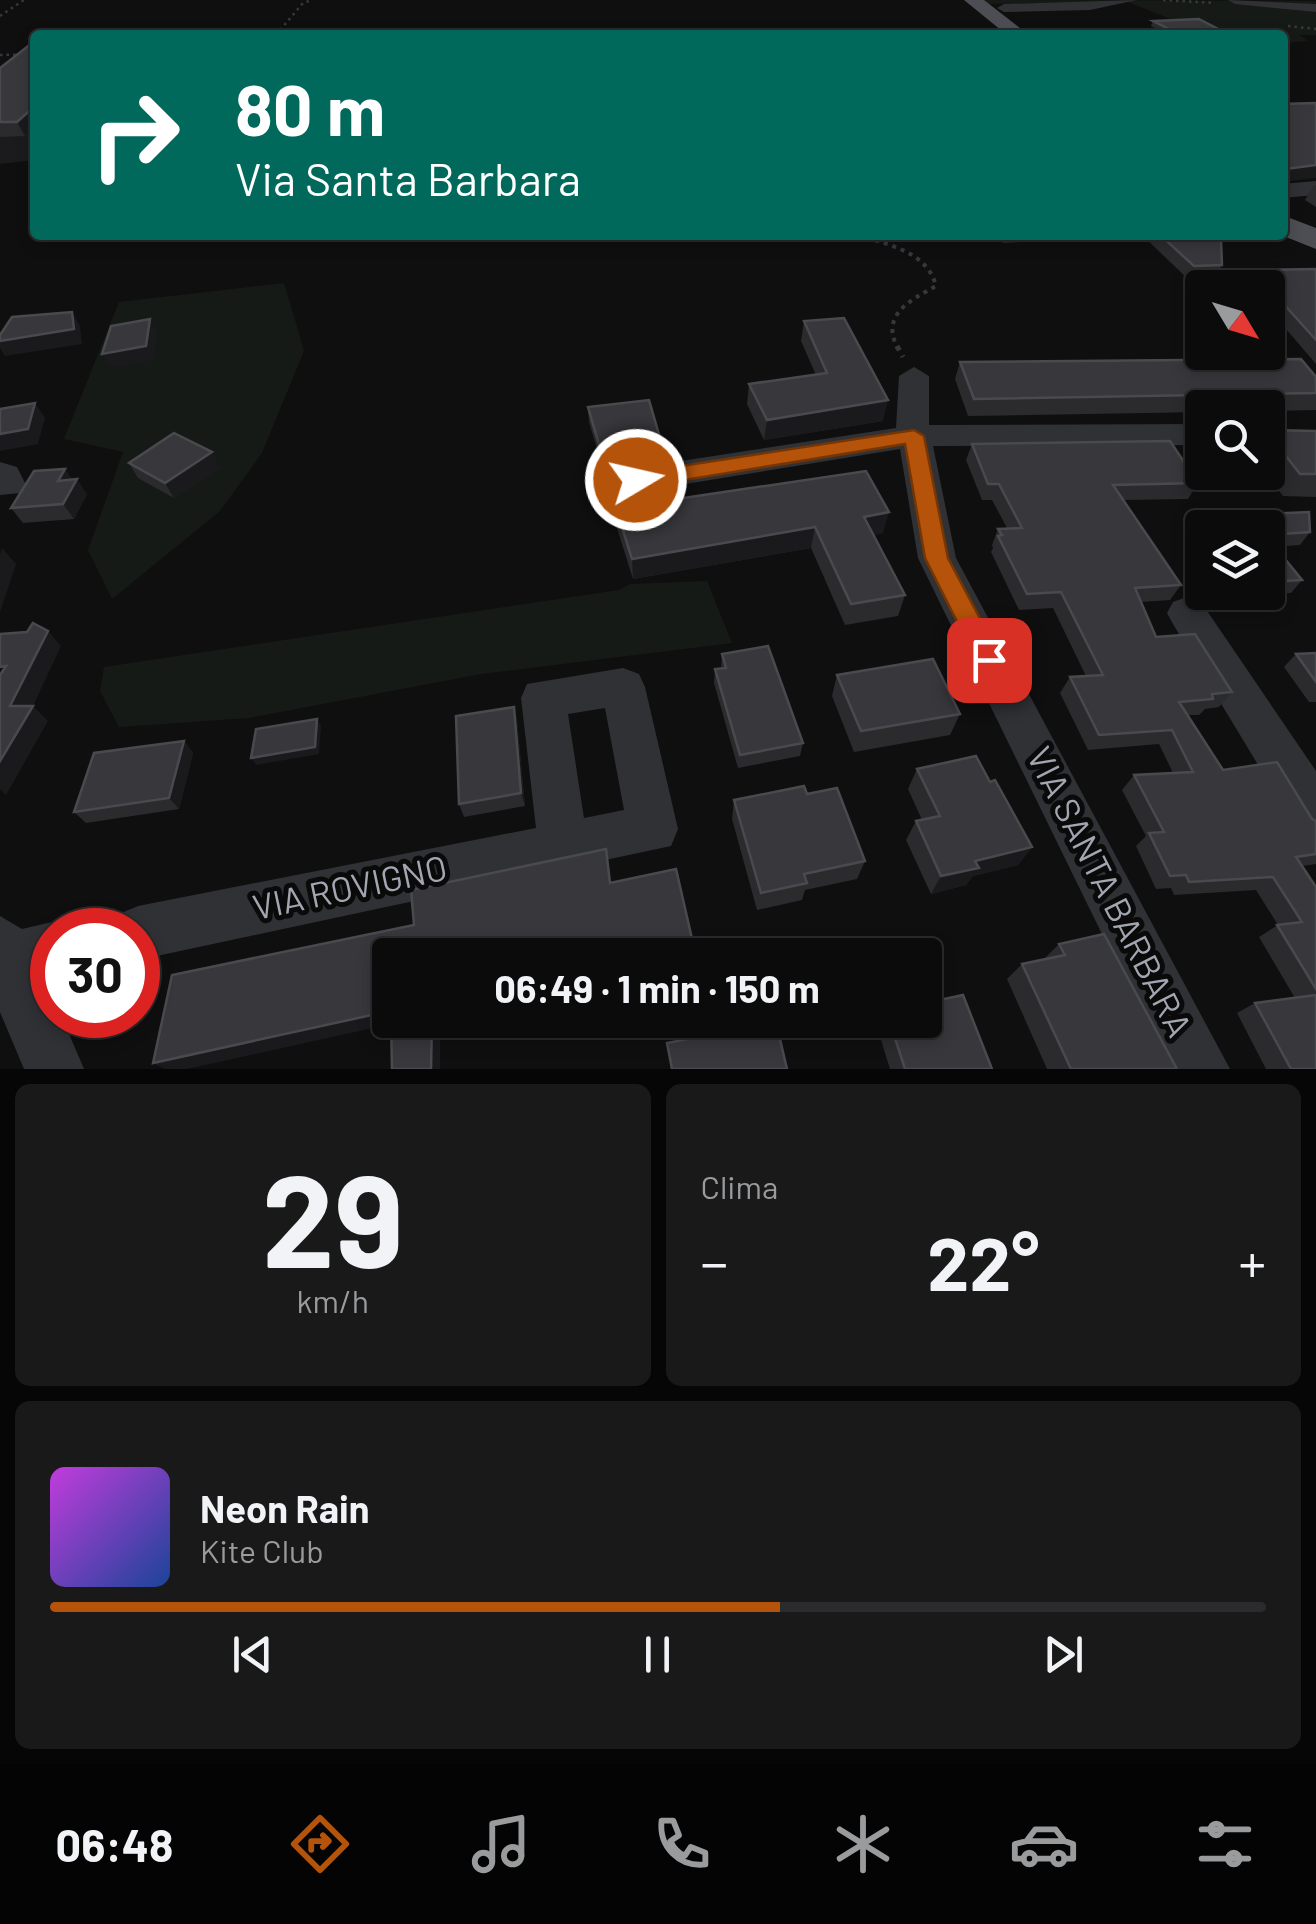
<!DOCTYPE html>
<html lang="it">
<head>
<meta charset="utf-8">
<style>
	:root { --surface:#0b0b0c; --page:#19191a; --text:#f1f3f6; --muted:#9a9b9d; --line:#2b2b2d; --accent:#b45309 }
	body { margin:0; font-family:Barlow,sans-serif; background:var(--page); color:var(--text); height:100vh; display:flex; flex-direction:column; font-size:38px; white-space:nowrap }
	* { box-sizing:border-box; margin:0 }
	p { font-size:32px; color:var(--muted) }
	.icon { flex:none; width:55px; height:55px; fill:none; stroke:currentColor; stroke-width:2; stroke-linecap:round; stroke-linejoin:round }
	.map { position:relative; height:1069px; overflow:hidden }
	.panel { display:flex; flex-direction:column; gap:15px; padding:15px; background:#060607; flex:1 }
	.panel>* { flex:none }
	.top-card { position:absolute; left:30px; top:30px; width:1258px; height:210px; border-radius:10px; box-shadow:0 5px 15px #0003,0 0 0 2px var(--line); background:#00695c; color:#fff; overflow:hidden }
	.needle { width:65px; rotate:128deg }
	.buttons { position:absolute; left:1185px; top:270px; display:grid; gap:20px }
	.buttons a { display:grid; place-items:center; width:100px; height:100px; border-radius:10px; background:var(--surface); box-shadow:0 5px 15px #0003,0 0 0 2px var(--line); font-size:50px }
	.speed { position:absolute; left:30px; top:908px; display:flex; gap:20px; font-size:50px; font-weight:700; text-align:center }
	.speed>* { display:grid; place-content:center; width:130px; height:130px; border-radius:50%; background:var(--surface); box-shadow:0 5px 15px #0003,0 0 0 2px var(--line); line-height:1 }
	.speed .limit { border:15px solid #d22; background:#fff; color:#111 }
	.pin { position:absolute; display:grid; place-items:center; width:85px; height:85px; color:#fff; margin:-42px; border-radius:20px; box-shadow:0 5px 15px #0006 }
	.me { position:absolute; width:110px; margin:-55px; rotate:81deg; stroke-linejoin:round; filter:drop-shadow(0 0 8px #0008) }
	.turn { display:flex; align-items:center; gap:35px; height:210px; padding:0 40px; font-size:45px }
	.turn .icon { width:130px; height:130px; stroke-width:2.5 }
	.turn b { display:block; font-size:70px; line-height:85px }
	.big { font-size:75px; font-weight:700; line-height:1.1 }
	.panel .card { flex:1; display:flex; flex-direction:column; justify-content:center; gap:15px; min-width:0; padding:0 35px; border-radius:15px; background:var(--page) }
	.panel .dial { align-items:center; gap:0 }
	.dial b { font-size:130px; line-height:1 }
	.song { display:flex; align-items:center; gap:30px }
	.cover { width:120px; height:120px; border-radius:15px; background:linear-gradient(135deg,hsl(290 70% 55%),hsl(220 70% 35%)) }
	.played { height:10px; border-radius:5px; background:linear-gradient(90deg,var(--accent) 60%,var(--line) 60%) }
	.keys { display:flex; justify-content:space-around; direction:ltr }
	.heat { display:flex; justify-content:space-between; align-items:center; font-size:55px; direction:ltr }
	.panel .tiles { flex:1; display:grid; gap:15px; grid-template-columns:1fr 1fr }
	.card:last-child { grid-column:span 2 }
	.trip { position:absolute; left:372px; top:938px; width:570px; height:100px; border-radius:10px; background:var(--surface); box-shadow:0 5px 15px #0003,0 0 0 2px var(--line); font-weight:700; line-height:100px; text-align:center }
	.menu { display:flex; height:160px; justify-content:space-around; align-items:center; background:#040405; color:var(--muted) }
	.menu .icon { width:70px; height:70px }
	.menu .selected { color:var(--accent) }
	.menu b { font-size:45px; color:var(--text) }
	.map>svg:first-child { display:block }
</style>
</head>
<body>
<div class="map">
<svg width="1316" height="1069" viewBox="0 0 1316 1069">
	<rect width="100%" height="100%" fill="#0f0f10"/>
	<!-- built -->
	<polygon fill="#1b1b1d" points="35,64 35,160 0,164 0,89"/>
	<!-- green -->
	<g fill="#161a16">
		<polygon points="983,0 1316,1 1316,35 1299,35 1308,41 1283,43 1282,35 1225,35 1195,21 1173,20 1128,2 988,4"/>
		<polygon points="284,283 304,351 262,453 220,511 112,599 88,550 123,452 64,439 119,302"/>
		<polygon points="707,581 732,643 481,674 249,718 119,727 100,691 104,667 619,590 630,584"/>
	</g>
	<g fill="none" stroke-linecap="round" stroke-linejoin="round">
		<!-- path-far2 -->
		<g stroke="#36383c" stroke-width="2.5" stroke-dasharray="2.5 4" stroke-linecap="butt">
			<polyline points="1163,0 1215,3"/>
			<polyline points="0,16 24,0"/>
			<polyline points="1288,26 1316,29"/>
			<polyline points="276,35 303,3 312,0"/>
			<polyline points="0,55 35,54"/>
		</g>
		<!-- path-far1 -->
		<path stroke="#36383c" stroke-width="4" stroke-dasharray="4 5" stroke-linecap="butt" d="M858,235C888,245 927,251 936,286C909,301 880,315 898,349"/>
		<!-- path -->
		<polyline stroke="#36383c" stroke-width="5" stroke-dasharray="5 6" stroke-linecap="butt" points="897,346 903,357"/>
		<!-- minor -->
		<g fill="#303135" fill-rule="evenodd">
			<polygon points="1137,0 1090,10 1004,12 997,8 1004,4"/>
			<polygon points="1228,0 1316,4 1316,12 1235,4"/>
			<polygon points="1316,181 1316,195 1282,198 1282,184"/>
			<polygon points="914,367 929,376 929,425 1202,424 1202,445 933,446 956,558 1230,1069 1168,1069 918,558 900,449 636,492 624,488 618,480 624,472 636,468 896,428 899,376"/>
			<polygon points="0,462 17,467 26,485 20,493 0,495"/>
			<polygon points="1187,597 1201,602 1316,771 1316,838 1298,831 1173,624 1167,613 1173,602"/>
			<path d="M623,668L639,674L645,687L678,829L671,846L138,960V930H112L119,914L138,906L536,828L521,698L527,684ZM605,708L624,810L584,818L568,714Z"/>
			<polygon points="0,916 22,929 52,922 71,930 52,930 52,978 45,980 52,997 52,1015 61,1015 84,1069 24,1069 0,1012"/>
		</g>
		<!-- major -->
		<g fill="#4d4e53" fill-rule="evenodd">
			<polygon points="964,0 984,0 1029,35 1007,35"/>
			<polygon points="1282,215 1316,228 1316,249 1281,235"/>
		</g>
	</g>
	<!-- wall -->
	<g fill="#2b2b2e">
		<polygon points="1153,21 1230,35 1168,35 1151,26"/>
		<polygon points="35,43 35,127 25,136 0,137 0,68"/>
		<polygon points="1314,185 1316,185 1316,207 1305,200"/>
		<polygon points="996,235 1061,235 1060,240 1003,243"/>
		<polygon points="1142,235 1215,235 1222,265 1216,277 1188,279"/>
		<polygon points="1316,269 1316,364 1268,308 1268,288 1249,288 1246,283 1253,270"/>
		<polygon points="804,321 883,421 764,440 747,404 749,384 816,375 801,341"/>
		<polygon points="960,362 1316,377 1316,410 1268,411 1268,408 1202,408 1202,412 968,416 955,379"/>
		<polygon points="588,407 660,453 601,463 589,422"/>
		<polygon points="1316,431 1316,497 1283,496 1265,472 1268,472 1268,433"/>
		<polygon points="972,444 1198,483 1188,499 1124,500 1181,585 1170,600 1141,602 1156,637 1232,692 1219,707 1205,709 1199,715 1188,715 1223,770 1316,821 1316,864 1302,866 1316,887 1316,1069 1266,1069 1237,1013 1255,1003 1295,998 1259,937 1278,925 1256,890 1174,895 1171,888 1156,889 1136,846 1146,836 1122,790 1134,775 1173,773 1159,744 1088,750 1060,693 1070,677 1086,676 1053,608 1019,610 991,552 993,548 992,545 998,529 1007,528 992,500 982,500 966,460"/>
		<polygon points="129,463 220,467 174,498 138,478"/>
		<polygon points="72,480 87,494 74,519 23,523 11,508"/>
		<polygon points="616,508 883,533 873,535 905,595 898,616 845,625 811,548 633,579 617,528"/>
		<polygon points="1220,516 1310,532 1300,545 1275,547 1302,580 1291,593 1230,597 1226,592 1268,592 1268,528 1212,528"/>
		<polygon points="1316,653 1316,702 1309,702 1284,667 1296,654"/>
		<polygon points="722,654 803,743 800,756 738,768 714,683 715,669 721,669"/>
		<polygon points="837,675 960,714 950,735 854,752 832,696"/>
		<polygon points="514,707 517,721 525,806 464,817 459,804"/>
		<polygon points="184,741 193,753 179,809 86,823 74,812"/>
		<polygon points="917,769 990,782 1032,847 1018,865 973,876 966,885 931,894 906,840 916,821 922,820 908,789"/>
		<polygon points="807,794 865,861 857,879 805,890 802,900 757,910 732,819 734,800"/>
		<polygon points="1059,944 1177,1069 1047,1069 1007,979 1022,964 1043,960"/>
		<polygon points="879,1020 925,1020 992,1069 890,1069 876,1024"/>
	</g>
	<!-- shaded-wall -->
	<g fill="#1a1a1c">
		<polygon points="35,106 35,127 25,136 17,122"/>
		<polygon points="1316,165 1316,178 1282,182 1282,176 1286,169"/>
		<polygon points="72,312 80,326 82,344 5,356 0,348 0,341"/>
		<polygon points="150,319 157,333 154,360 111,368 102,354"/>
		<polygon points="888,400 883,421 764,440 767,420"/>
		<polygon points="35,403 45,418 38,444 0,451 0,434"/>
		<polygon points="660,438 660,453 601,463 600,448"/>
		<polygon points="212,452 220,467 174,498 165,483"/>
		<polygon points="65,469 75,483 77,479 87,494 74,519 63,504 58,481"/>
		<polygon points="889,512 883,533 859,538 864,517"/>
		<polygon points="815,527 811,548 633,579 632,559"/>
		<polygon points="2,548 16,564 0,612 0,555"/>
		<polygon points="48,631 61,646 33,706 48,721 6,795 0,789 0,761 10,706"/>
		<polygon points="514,707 517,721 525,806 521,793"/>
		<polygon points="317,719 321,726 319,754 256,765 251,758"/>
		<polygon points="184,741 193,753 179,809 169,798"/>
		<polygon points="1032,847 1018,865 973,876 966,885 931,894 941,876 975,861"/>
		<polygon points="693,943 692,955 641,955"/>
		<polygon points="390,1011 400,1022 187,1069 165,1069 153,1063"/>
		<polygon points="432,1020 440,1020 440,1069 431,1069"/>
	</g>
	<!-- building -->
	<g fill="#38383c" stroke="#484a4e" stroke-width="2.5">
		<polygon points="1199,19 1230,35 1181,35 1153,21"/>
		<polygon points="32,43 35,43 35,106 17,122 0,122 0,68"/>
		<polygon points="1316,103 1316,165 1286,169 1282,166 1282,104"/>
		<polygon points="1160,235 1215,235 1221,240 1222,265 1194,266"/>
		<polygon points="1316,269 1316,340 1253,270"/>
		<polygon points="72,312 74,329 0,341 0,335 12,317"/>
		<polygon points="844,318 888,400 767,420 749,384 827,373 804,321"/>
		<polygon points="150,319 146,346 102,354 111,326"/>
		<polygon points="1301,359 1316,377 1316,393 974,399 960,362"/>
		<polygon points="649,400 660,438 600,448 588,407"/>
		<polygon points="35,403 28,429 0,434 0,409"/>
		<polygon points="1268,430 1316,431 1316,474 1300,474 1268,433"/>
		<polygon points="174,433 212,452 165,483 129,463"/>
		<polygon points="1170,441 1198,483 1113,485 1181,585 1135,588 1156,637 1195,634 1232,692 1212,694 1213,699 1179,702 1223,770 1277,762 1312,819 1316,821 1316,854 1296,857 1316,887 1316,989 1277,925 1302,922 1273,877 1189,882 1186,875 1170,876 1149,833 1164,832 1134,775 1193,772 1172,730 1099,735 1070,677 1103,675 1061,592 1027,594 998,536 1002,535 998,529 1022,528 999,484 988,484 972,444"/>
		<polygon points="65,469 58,481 77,479 63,504 11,508 34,471"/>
		<polygon points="866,471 889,512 864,517 905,595 851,604 815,527 632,559 616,508"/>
		<polygon points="1309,512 1310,532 1268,535 1268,528 1229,528 1220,516"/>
		<polygon points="1268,538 1302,580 1268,582"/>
		<polygon points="33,623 48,631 10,706 33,706 0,761 0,675 6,666 0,667 0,634 27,632"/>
		<polygon points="768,646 803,743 740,755 715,669 726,668 722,654"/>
		<polygon points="1316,653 1316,682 1296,654"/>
		<polygon points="933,659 960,714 861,731 837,675"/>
		<polygon points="514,707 521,793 459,804 456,716"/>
		<polygon points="317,719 315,747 251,758 256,729"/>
		<polygon points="184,741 169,798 74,812 94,753"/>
		<polygon points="976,756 990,782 995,780 1032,847 975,861 979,868 941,876 916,821 940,816 917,769"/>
		<polygon points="804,786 807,794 837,788 865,861 804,874 807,883 761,893 734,800"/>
		<polygon points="606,849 610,883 676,869 693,943 641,955 390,955 390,1011 153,1063 172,975 414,925 411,890"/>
		<polygon points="1104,934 1177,1069 1071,1069 1022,964 1065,955 1059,944"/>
		<polygon points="963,995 992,1069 905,1069 889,1020 925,1020 925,1003"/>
		<polygon points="1316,995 1316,1069 1291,1069 1255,1003"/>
		<polygon points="391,1020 432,1020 431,1069 392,1069"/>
		<polygon points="776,1022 787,1069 672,1069 667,1043"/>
	</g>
	<!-- route -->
	<polygon fill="#b45309" stroke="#753606" stroke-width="2.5" points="914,430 924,436 948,558 1002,660 989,670 980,667 925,558 905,444 636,488 625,480 636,473"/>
	<g text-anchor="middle" stroke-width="10" stroke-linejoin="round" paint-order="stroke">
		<!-- near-street labels -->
		<g font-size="35" fill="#a1a6b0" stroke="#0a0a0b">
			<text transform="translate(350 888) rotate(-12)" y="12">VIA ROVIGNO</text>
			<text transform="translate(1109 892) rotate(63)" y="12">VIA SANTA BARBARA</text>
		</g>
	</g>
</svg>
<div class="buttons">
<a><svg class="needle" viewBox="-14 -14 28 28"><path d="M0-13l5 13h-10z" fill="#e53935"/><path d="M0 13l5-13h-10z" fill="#9a9b9d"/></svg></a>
<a><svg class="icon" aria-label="search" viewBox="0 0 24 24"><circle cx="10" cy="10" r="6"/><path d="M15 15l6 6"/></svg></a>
<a><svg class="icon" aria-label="layers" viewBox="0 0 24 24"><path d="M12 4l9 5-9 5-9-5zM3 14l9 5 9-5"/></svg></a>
</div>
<div class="speed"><div class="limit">30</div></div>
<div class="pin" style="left:989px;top:660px;background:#d93025"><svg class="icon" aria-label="arrive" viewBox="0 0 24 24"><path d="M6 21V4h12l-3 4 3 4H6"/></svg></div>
<svg class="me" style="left:636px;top:480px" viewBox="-20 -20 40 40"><circle r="17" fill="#b45309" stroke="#fff" stroke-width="3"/><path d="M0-11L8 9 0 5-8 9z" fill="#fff"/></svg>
<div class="trip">06:49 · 1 min · 150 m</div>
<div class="top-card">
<div class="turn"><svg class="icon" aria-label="right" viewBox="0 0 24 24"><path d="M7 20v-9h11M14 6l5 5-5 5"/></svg><div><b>80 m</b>Via Santa Barbara</div></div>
</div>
</div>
<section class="panel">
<div class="tiles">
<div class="card dial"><b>29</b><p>km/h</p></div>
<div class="card"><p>Clima</p>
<div class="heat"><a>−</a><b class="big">22°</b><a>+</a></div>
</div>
<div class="card">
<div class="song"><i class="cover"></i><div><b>Neon Rain</b><p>Kite Club</p></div></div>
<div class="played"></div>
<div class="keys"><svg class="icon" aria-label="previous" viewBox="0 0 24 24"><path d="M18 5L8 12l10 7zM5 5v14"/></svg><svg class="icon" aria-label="pause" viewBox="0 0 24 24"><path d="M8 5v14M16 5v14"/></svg><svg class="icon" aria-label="next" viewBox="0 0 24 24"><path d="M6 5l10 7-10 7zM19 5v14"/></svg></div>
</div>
</div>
</section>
<nav class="menu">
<b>06:48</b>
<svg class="icon selected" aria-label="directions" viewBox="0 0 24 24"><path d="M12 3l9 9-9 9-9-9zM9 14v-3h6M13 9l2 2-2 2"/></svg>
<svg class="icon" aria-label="music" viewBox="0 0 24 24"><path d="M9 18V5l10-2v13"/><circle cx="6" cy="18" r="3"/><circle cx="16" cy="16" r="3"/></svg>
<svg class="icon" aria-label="phone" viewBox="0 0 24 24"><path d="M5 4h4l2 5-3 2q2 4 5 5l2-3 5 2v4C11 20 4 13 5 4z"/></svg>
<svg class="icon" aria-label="climate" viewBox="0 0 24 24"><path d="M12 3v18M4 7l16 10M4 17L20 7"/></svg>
<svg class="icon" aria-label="car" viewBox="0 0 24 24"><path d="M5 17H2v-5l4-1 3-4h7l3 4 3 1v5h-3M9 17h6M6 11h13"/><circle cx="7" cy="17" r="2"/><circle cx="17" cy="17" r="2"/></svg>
<svg class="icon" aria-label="filters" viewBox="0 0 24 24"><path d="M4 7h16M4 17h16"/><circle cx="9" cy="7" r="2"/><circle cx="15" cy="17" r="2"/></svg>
</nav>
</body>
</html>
